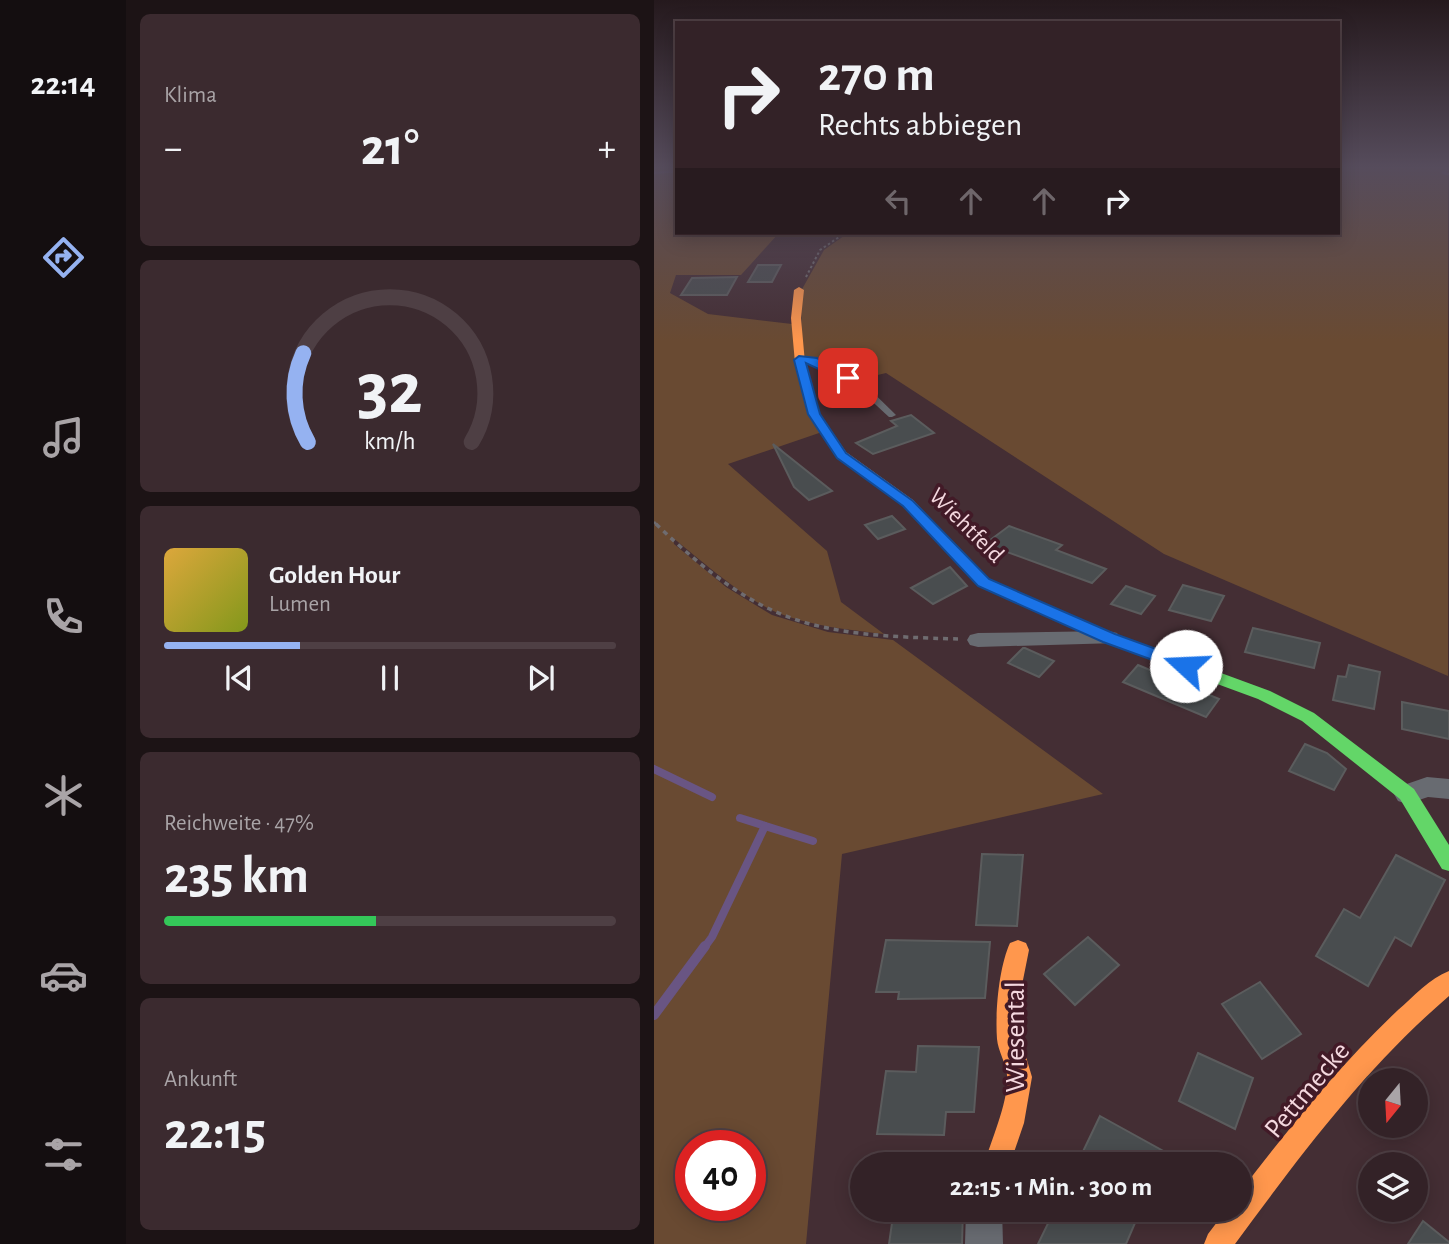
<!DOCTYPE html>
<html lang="de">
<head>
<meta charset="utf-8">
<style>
	:root { --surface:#332227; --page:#3b2a2f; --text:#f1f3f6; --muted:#a9a4a7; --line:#4e3f44; --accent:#95b2f1 }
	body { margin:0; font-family:"Alegreya Sans",sans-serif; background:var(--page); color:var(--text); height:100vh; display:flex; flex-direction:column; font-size:26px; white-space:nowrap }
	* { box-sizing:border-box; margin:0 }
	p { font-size:23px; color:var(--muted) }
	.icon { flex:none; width:38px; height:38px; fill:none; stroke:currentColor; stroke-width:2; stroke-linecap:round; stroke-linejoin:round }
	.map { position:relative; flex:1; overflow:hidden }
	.panel { display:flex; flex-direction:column; gap:14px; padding:14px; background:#1c1315; width:528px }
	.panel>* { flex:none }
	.guide { position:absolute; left:21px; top:21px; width:665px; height:214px; border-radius:0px; box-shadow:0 4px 18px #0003,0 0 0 2px var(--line); background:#332227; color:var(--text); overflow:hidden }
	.needle { width:46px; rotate:198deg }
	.tools { position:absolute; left:704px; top:1068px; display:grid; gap:14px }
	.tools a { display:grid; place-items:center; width:70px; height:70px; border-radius:50%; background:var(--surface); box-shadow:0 4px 18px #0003,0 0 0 2px var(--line); font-size:35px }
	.speed { position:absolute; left:21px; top:1130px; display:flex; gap:14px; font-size:35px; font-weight:700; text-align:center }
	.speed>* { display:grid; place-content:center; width:91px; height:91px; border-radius:50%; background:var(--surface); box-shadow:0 4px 18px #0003,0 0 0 2px var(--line); line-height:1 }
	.speed .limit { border:10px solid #d22; background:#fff; color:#111 }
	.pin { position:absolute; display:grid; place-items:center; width:60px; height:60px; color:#fff; margin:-30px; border-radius:14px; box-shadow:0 4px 10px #0006 }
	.me { position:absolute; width:77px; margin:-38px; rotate:290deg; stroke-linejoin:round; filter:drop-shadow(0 0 5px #0008) }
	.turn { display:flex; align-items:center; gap:24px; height:147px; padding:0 28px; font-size:32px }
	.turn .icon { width:91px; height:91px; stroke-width:2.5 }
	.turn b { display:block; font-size:49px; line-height:60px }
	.lanes { display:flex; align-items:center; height:66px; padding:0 28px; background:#0003; justify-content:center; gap:35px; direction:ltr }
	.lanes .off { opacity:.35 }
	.big { font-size:52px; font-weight:600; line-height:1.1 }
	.panel .card { flex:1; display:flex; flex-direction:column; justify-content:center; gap:10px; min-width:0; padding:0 24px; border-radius:10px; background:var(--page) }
	.panel .dial { align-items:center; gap:0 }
	.dial svg { height:182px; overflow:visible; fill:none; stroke:var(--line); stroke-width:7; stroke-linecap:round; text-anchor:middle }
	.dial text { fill:var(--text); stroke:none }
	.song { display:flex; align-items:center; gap:21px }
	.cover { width:84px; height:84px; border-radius:10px; background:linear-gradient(135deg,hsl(40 70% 55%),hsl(70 70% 35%)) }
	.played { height:7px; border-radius:4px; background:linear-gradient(90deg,var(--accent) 30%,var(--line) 30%) }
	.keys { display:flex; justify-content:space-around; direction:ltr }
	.heat { display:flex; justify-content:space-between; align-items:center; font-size:38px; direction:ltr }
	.charge { height:10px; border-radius:5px; background:linear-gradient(90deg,#34c759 47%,var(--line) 0) }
	.trip { position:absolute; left:196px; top:1152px; width:402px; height:70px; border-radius:35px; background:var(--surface); box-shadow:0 4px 18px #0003,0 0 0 2px var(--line); font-weight:600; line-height:70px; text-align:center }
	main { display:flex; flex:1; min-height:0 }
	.tabs { display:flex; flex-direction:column; width:126px; justify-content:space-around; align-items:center; background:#140e10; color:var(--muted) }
	.tabs .icon { width:49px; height:49px }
	.tabs .current { color:var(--accent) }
	.tabs b { font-size:32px; color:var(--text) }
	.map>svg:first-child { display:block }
</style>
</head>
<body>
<main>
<nav class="tabs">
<b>22:14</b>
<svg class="icon current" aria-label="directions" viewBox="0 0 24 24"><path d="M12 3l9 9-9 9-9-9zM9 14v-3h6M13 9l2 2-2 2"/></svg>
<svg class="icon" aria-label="music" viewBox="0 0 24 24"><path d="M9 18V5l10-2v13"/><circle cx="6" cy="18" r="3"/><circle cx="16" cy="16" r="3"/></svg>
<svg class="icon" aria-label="phone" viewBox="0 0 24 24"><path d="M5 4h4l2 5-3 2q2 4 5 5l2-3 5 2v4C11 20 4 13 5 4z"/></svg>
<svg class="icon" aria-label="climate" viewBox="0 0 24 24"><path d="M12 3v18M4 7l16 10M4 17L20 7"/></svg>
<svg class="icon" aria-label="car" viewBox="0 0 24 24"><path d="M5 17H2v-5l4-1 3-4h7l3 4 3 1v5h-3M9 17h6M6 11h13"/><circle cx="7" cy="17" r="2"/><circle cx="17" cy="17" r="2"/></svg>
<svg class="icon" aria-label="filters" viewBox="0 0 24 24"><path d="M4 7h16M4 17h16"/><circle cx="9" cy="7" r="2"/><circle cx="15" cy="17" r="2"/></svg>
</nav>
<section class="panel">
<div class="card"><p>Klima</p>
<div class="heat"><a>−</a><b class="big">21°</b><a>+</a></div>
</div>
<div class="card dial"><svg viewBox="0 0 100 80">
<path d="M14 69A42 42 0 1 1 86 69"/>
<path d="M14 69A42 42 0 0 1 12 30" stroke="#95b2f1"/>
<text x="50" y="56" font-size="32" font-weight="700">32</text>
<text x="50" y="72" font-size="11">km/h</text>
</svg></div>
<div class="card">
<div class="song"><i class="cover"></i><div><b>Golden Hour</b><p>Lumen</p></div></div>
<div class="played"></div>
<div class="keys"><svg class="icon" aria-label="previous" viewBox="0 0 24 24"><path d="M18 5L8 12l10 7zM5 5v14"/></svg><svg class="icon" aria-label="pause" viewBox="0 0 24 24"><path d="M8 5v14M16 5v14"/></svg><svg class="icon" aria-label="next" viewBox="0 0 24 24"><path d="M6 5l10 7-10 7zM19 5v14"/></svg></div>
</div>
<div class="card"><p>Reichweite · 47%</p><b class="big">235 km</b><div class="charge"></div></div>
<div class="card"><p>Ankunft</p><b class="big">22:15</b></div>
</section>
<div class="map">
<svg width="795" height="1244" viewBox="0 0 795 1244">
	<rect width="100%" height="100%" fill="#442e34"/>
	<!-- green -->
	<g fill="#694a32" fill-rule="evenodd">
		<path d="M0,167H23V233H125L87,275H22L16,293L54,314L138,324L168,432L74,464L173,551L187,602L230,634C195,630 158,626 124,613C90,599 48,561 19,538L20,544L72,587L118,615L174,632L239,640L449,794L188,854L152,1244H0ZM37,1146H96V1206H37Z"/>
		<polygon points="684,167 794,167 794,676 510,554 232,373 203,380 162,359 148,357 147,291 170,250 194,233 684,233"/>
	</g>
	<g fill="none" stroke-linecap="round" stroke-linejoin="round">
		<!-- stream-far2 -->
		<g stroke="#695583" stroke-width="2.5">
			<polyline points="0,173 23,171"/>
			<polyline points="794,174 789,173 795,168"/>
		</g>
		<!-- stream-far1 -->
		<g stroke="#695583" stroke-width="8">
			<polyline points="0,769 58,797"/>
			<polyline points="86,818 159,841"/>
			<polyline points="50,948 58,937 111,826"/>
		</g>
		<!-- stream -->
		<polyline stroke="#695583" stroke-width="10" points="0,1015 51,946"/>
	</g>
	<!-- building -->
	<g fill="#494d4f" stroke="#5b5c5d" stroke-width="2">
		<polygon points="104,265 127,265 118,282 94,282"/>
		<polygon points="83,277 73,295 27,295 38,278"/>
		<polygon points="257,415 280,433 219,454 202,443 243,426 237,421"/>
		<polygon points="119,444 178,491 155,500 140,487"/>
		<polygon points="238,516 251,529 224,539 211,525"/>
		<polygon points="355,526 408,545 402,550 452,569 438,583 331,544"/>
		<polygon points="296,567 313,586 279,604 257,588"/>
		<polygon points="529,585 570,596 557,621 515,610"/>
		<polygon points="472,586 501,596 487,614 457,604"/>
		<polygon points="599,628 666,643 660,668 591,652"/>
		<polygon points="369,648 371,648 400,661 385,677 354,663"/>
		<polygon points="484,665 565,699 552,717 469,682"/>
		<polygon points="695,665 726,672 720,709 679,700 684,676 692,677"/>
		<polygon points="748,702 795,711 795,739 748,729"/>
		<polygon points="651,744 673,753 692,769 680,790 635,771"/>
		<polygon points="328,854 369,855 363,926 322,925"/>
		<polygon points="742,855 791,880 757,946 741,937 714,986 662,956 690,909 706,918"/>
		<polygon points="434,937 465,965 421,1005 390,974"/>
		<polygon points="232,940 336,942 331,998 244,999 245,992 222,992"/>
		<polygon points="606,982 647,1034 608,1059 568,1004"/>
		<polygon points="264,1046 325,1047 320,1112 292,1112 290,1135 223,1134 232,1071 262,1072"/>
		<polygon points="544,1053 599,1078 581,1129 525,1101"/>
		<polygon points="446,1116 511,1152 506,1164 423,1164"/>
		<polygon points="240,1209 309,1209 308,1244 235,1244"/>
		<polygon points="401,1209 487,1209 472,1244 384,1244"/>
		<polygon points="769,1221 795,1242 795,1244 754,1244"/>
	</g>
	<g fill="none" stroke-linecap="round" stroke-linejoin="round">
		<!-- path-far2 -->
		<polyline stroke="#6f6c70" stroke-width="2" stroke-dasharray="2.5 2.5" stroke-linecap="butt" points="152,277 166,250 191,233"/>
		<!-- path-far1 -->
		<polyline stroke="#6f6c70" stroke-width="2.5" stroke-dasharray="4.5 4.5" stroke-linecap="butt" points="0,522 4,526"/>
		<!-- path -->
		<path stroke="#6f6c70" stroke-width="3.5" stroke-dasharray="5 5" stroke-linecap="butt" d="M2,524C109,627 160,635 304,639"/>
		<!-- lane -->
		<path fill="#686b71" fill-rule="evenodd" d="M142,358C181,356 217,389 242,415L238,417H235C215,399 195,377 169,367C161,364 152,363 142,362Z"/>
		<!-- street -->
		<g fill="#686b71" fill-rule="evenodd">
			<polygon points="455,631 463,633 466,638 463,643 324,647 316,645 313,640 316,635 324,633"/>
			<polygon points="773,777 795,779 795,799 774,797 753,804 744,801 740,794 744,787"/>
			<polygon points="312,1209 348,1209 349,1244 311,1244"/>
		</g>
		<!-- fast -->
		<polygon fill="#63d668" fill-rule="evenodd" points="356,590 461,634 616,691 660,713 760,789 795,845 795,871 788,869 746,799 648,721 604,699 449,642 351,598 348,595 351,592"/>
		<!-- slow -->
		<g fill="#ff974d" fill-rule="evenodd">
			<polygon points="145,287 150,290 147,318 151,363 166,414 192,452 259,500 334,580 361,592 364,595 361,598 351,598 324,586 249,506 183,458 154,414 141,363 137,318 140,290"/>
			<path d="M364,940L372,943L375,950L368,985L367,1040L378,1077L370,1123L356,1164H330C337,1142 356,1097 353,1075C352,1063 344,1051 343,1039C341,1012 345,967 356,943Z"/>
			<path d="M795,971V996C711,1068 646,1156 581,1244H550L554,1234L573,1209H586V1192C635,1128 685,1066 744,1010C759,997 776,978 795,971Z"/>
		</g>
	</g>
	<!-- sky -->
	<linearGradient id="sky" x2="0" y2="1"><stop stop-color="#25191d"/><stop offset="0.49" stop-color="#564c5c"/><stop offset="1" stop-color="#564c5c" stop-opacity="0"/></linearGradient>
	<rect width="795" height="341" fill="url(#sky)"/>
	<!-- route -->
	<polygon fill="#1a73e8" stroke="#114b97" stroke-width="2" points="145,356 163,358 198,376 198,381 190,381 152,363 166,414 192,453 259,501 335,579 461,634 538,662 541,666 538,670 526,670 449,642 324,586 249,506 183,458 154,414 140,360"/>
	<g text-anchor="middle" stroke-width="7" stroke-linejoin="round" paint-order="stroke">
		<!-- street labels -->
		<g font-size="24" fill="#f4d8df" stroke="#421a27">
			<text transform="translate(313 525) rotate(45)" y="8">Wiehtfeld</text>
		</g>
		<!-- near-street labels -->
		<g font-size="28" fill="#f4d8df" stroke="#421a27">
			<text transform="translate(360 1037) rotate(-90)" y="10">Wiesental</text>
			<text transform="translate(652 1089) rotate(-50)" y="10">Pettmecke</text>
		</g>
	</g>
</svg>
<div class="tools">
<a><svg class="needle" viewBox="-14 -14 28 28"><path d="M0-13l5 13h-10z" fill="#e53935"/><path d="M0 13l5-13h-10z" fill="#a9a4a7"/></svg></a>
<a><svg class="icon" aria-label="layers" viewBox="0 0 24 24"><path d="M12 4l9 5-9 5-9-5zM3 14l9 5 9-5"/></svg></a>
</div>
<div class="speed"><div class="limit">40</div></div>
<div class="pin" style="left:194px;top:378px;background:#d93025"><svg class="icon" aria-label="arrive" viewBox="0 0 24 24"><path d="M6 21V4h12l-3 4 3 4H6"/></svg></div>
<svg class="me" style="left:532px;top:666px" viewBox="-20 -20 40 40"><circle r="19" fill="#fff"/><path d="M0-13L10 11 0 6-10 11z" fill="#1a73e8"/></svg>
<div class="trip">22:15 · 1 Min. · 300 m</div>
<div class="guide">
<div class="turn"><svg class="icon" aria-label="right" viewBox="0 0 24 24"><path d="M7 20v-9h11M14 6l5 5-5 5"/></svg><div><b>270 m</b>Rechts abbiegen</div></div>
<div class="lanes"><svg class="icon off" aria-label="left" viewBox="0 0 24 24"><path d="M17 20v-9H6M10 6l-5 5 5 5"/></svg><svg class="icon off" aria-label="ahead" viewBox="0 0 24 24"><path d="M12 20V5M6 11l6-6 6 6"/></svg><svg class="icon off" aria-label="ahead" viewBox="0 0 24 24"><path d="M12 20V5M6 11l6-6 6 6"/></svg><svg class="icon" aria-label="right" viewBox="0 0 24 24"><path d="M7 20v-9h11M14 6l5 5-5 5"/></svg></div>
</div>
</div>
</main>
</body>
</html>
